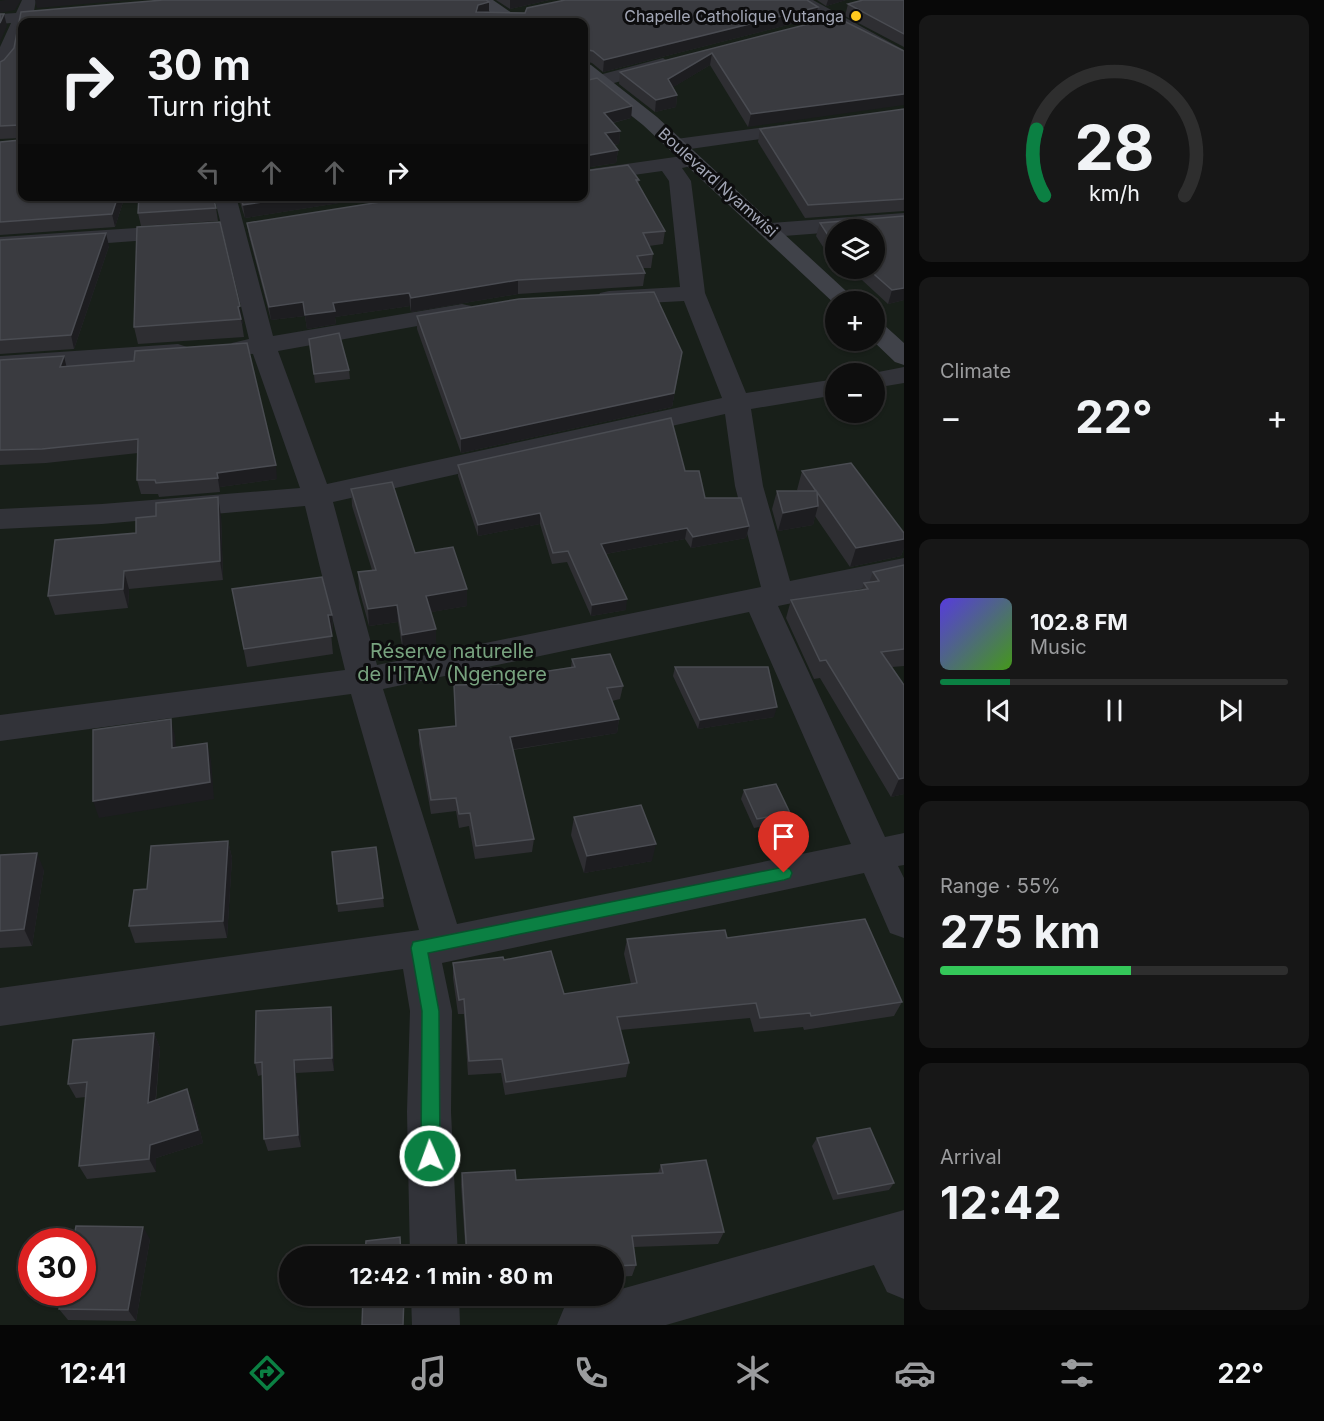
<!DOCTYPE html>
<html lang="en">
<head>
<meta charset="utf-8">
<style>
	:root { --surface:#0e0e0e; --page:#171717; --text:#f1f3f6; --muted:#9b9c9e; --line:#2e2e2e; --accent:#0b8043 }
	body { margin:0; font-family:Inter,sans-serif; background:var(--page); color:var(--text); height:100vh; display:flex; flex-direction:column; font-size:22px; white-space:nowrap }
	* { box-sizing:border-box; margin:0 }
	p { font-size:20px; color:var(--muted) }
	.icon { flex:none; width:33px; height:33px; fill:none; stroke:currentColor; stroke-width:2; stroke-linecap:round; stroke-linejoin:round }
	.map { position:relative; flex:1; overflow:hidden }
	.details { display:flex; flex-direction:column; gap:15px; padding:15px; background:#080808; width:420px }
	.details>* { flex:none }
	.banner { position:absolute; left:18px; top:18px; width:570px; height:183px; border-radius:12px; box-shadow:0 2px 4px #0004,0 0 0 2px var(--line); background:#0e0e0e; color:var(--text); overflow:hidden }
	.fabs { position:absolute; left:825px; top:219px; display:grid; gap:12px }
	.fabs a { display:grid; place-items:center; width:60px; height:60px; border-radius:50%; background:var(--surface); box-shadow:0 2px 4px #0004,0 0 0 2px var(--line); font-size:30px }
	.speed { position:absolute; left:18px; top:1228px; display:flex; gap:12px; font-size:30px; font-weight:700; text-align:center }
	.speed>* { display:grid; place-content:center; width:78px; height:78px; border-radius:50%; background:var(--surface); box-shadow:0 2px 4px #0004,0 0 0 2px var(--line); line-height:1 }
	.speed .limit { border:9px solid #d22; background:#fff; color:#111 }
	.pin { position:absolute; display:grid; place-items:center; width:51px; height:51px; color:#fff; margin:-62px -26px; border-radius:50% 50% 50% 0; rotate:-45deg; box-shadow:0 0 6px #0007 }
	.pin .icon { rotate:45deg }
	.me { position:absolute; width:66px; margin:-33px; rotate:358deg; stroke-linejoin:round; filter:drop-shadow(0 0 4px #0008) }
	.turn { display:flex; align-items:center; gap:21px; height:126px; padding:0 30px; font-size:27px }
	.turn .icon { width:78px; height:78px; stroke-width:2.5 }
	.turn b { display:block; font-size:42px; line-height:51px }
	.lanes { display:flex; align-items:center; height:57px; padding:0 30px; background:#0003; justify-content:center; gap:30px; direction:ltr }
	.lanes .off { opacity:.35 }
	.big { font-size:45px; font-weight:700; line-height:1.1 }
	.details .widget { flex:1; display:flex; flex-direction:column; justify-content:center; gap:9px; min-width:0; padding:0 21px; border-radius:12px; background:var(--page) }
	.details .dial { align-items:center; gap:0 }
	.dial svg { height:156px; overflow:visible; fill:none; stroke:var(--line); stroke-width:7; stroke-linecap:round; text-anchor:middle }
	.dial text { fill:var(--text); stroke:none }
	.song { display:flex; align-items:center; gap:18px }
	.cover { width:72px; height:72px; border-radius:9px; background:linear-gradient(135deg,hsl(250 70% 55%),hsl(100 70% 35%)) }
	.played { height:6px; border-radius:3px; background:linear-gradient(90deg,var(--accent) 20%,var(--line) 20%) }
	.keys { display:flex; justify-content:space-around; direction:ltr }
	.heat { display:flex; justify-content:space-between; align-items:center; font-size:33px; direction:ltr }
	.charge { height:9px; border-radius:4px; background:linear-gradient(90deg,#34c759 55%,var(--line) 0) }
	.trip { position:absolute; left:279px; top:1246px; width:345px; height:60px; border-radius:30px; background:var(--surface); box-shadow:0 2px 4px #0004,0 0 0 2px var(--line); font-weight:700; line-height:60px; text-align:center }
	.tabs { display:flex; height:96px; justify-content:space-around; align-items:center; background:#060606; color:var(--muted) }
	.tabs .icon { width:42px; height:42px }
	.tabs .on { color:var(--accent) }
	.tabs b { font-size:27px; color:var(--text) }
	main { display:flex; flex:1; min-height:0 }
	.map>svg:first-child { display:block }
</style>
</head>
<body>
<main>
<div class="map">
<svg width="904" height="1325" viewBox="0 0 904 1325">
	<rect width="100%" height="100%" fill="#121213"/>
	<!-- green -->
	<path fill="#181f19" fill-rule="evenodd" d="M0,0H904V1325H0ZM22,22H584V196H22ZM836,230H874V268H836ZM836,302H874V340H836ZM836,374H874V412H836ZM32,1242H82V1293H32ZM290,1257H614V1296H290Z"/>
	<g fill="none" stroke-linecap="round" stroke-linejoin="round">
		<!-- street -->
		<g fill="#323339" fill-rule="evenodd">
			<path d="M22,0H36L34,11L64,9L73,14L64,19L22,22C22,38 17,69 0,74V47L11,23L0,24V14L16,13Z"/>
			<polygon points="791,0 813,0 904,50 904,64"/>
			<polygon points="663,58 672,64 670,68 584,91 584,79"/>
			<polygon points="804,122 811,124 814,128 811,132 676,151 669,149 666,145 669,141 676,139"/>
			<path d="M689,155L696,157L700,161L696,165L682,168L691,181L705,293L746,393L836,379V395L751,409L763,486L790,581L904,558V580L778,606L885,837L904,833V865L898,866L904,878V938L890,933L864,873L442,963L452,1011L451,1112L458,1257H410L407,1112L410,1011L403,969L0,1026V988L419,930L351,694L0,741V715L345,670L305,506L102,524L0,529V509L102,504L300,488L253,354L232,353L228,348L232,343L249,339L214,196H236L273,336L462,304L471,306L474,311L471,316L462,318L278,351L327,484L722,398L684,301L609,305L600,303L597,298L600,293L609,291L680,287L669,181L662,171L584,182V170ZM725,414L735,486L761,587L377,665L333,502ZM749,612L851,844L457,924L383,689Z"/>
			<polygon points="904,213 904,227 836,230 836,232 771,237 763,235 760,230 763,225 771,223"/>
			<polygon points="181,225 189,227 192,232 189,237 0,251 0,237"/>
			<polygon points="178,344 187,347 191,352 187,357 0,372 0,356"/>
			<polygon points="904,367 904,383 874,388 874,374 868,374"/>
			<path d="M904,1210V1299L887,1292L874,1265L666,1325H557L564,1308C581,1301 595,1296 614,1296V1291Z"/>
			<polygon points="411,1296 459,1296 460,1325 412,1325"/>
		</g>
		<!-- secondary -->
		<g fill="#404249" fill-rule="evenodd">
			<polygon points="472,0 493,0 525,22 505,22"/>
			<polygon points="584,63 591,65 657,117 858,302 836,302 836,305 643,125 584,78"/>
			<polygon points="874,322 883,324 904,343 904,365 895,362 872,340 874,340"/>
		</g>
	</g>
	<!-- wall -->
	<g fill="#2e2e32">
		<polygon points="163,0 486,0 489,2 489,12 525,13 527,8 565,0 807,0 818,7 815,18 603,72 592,63 584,61 584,81 597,78 632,106 631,118 613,123 620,131 619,144 614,145 618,150 616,163 584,168 584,22 22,22 22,196 125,196 115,227 0,235 0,142 20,140 20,138 0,139 0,62 4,60 14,48 21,12"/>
		<polygon points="496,0 549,0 510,9"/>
		<polygon points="817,0 846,0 826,6"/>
		<polygon points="904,0 904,47 845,16 848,4"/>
		<polygon points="836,17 748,127 710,65 673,87 677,95 676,107 655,112 619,84 620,72"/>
		<polygon points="904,109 904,211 805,218 758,142 760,129"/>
		<polygon points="585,171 639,180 638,185 665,231 663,244 649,246 653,254 651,268 643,268 645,273 643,286 518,294 411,312 410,306 335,317 336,324 307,329 305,316 271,320 249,236 247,223"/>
		<polygon points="238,196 383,196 245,218"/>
		<polygon points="216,208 218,221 141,226 138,213"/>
		<polygon points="904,216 904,300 888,304 849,268 874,268 836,230 836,257 832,253 827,253 816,236 820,223"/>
		<polygon points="220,222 243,324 242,324 244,337 138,344 134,327"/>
		<polygon points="0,240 109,246 74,349 0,354"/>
		<polygon points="417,316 682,352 672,407 461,453 417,329"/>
		<polygon points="309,339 349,370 350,379 315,383"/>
		<polygon points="0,360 67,366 277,479 220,487 220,492 159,497 158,494 141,494 137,480 138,453 46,463 0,465"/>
		<polygon points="458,465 685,471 705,498 749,526 746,538 691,548 685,539 606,554 626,610 591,616 567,562 552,564 540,524 478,536 458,476"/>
		<polygon points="802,471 904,533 904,548 901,556 850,567 815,516 813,525 778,531 772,509 777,491 798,491 797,490"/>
		<polygon points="351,489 467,606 431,612 436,646 403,652 398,622 369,626 359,589 358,572 372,570 352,506"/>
		<polygon points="221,516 223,580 129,589 128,608 55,615 48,596 136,533"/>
		<polygon points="904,565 904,666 892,667 904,685 904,794 891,797 820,678 814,679 786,618 791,600 862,590 864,583 869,583 873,572"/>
		<polygon points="232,589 332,615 333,632 331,633 333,654 247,667"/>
		<polygon points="572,659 623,686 620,699 612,701 619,719 617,733 513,750 534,839 532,852 475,859 469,826 459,828 456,811 431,814 419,744 419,730 455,726 454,685 514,684 515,676 571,667"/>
		<polygon points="675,667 774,717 698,729 673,676"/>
		<polygon points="744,790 790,813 787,822 754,828 741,799"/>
		<polygon points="574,817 652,861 584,873 571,835"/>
		<polygon points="228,841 232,858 227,938 135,943 129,926 147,889"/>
		<polygon points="332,852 383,898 384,907 338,912"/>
		<polygon points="0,855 44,870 32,946 0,948"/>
		<polygon points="727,938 902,1002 894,1016 804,1030 803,1027 754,1032 750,1018 620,1030 629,1063 626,1077 505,1095 501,1073 468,1075 464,1014 458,1014 453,978 453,963 504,960 564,994 631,984 624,954 627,939"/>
		<polygon points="333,1020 334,1071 296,1073 301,1147 268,1151 264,1139 262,1075 258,1076 255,1063"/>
		<polygon points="154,1033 160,1048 156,1101 193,1103 203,1143 156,1158 156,1172 87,1179 79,1166 86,1097 76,1098 68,1084"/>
		<polygon points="817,1138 894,1183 889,1190 833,1200 812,1146"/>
		<polygon points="661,1165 724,1232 718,1244 634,1247 636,1265 632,1276 614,1277 614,1257 466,1257 461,1185 462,1173 516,1180 658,1173"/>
		<polygon points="150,1239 136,1321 68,1320 59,1309"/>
		<polygon points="468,1296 524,1296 523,1302 469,1305"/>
	</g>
	<!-- shaded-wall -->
	<g fill="#1d1d20">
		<polygon points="5,0 21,0 15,10 0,13 0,1"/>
		<polygon points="35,0 130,0 37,8"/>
		<polygon points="510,0 549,0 510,9"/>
		<polygon points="828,0 846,0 826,6"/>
		<polygon points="489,2 489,14 476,12 478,5"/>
		<polygon points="818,7 815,18 603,72 604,60"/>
		<polygon points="4,14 7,26 0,42 0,23"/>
		<polygon points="712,53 710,65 667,91 668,79"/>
		<polygon points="904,94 904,105 748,127 751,114"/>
		<polygon points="677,95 676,107 655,112 656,100"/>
		<polygon points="632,106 631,118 603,125 604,113"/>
		<polygon points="620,131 619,144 604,146 605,133"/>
		<polygon points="618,150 616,163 584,168 584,156"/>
		<polygon points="118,196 125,196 115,227 112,214"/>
		<polygon points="300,196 383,196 245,218 243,205"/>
		<polygon points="106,233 109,246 74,349 71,335"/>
		<polygon points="518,280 518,294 411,312 411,298"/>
		<polygon points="904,288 904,300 888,304 892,290"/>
		<polygon points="409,293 410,306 335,317 336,324 307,329 305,315 333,303"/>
		<polygon points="303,302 305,316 271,320 269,307"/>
		<polygon points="240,306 243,324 242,324 238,307"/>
		<polygon points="682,352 672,407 461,453 461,439"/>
		<polygon points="64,356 67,369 60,367"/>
		<polygon points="276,465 277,479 220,487 220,492 217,473"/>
		<polygon points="218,497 221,516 223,580 220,561"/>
		<polygon points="818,506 813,525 778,531 783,513"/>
		<polygon points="540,513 540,524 478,536 478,525"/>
		<polygon points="749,526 746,538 691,548 693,537"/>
		<polygon points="687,528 685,539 600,555 601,544"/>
		<polygon points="904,539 904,548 901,556 850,567 856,548"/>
		<polygon points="124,571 129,589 128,608 123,589"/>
		<polygon points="467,589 467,606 426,613 426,596"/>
		<polygon points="627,599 626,610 591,616 592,605"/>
		<polygon points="397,605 398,622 369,626 368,609"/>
		<polygon points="328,615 332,615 333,632 329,633"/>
		<polygon points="436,629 436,646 403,652 402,635"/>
		<polygon points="777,707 774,717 698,729 700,720"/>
		<polygon points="171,719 175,736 177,765 172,748"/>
		<polygon points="619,719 617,733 509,750 510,737"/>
		<polygon points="207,743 211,760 214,799 99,818 93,801"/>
		<polygon points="904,778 904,794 891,797 899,779"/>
		<polygon points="228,841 232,858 227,938 223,921"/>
		<polygon points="656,844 652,861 584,873 587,856"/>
		<polygon points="37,853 44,870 32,946 24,929"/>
		<polygon points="331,1007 333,1020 334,1071 332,1058"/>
		<polygon points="154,1033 160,1048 154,1117 148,1103"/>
		<polygon points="294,1060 296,1073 301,1147 298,1135"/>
		<polygon points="187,1089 193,1103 203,1143 156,1158 156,1172 149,1159 150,1145"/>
		<polygon points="143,1227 150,1239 136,1321 128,1310"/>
	</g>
	<!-- building -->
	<g fill="#3a3b40" stroke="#4a4c52" stroke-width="1.5">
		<polygon points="163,0 486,0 489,2 478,5 476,12 525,13 527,8 565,0 807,0 818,7 604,60 593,51 584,49 584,81 597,78 632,106 604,113 620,131 605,133 618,150 584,156 584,22 22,22 22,196 118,196 112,214 0,222 0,142 20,140 20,125 0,126 0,62 4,60 14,48 21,12"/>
		<polygon points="863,0 904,0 904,34 848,4"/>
		<polygon points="0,14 4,14 0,23"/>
		<polygon points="836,17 904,51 904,94 751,114 712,53 668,79 677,95 656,100 620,72"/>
		<polygon points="904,109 904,199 808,205 760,129"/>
		<polygon points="628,165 639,180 636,180 665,231 643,233 653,254 637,256 645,273 518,280 411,298 409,293 333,303 335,311 305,315 303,302 269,307 247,223 418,196 584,196 584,170 585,171"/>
		<polygon points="139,196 213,196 216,208 138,213"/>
		<polygon points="240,196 300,196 243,205"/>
		<polygon points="904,216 904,288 892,290 867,268 874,268 874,230 836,230 836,240 831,240 820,223"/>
		<polygon points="220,222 240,306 238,307 241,319 134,327 137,227"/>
		<polygon points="106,233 71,335 0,340 0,240"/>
		<polygon points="654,292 682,352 674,393 461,439 417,316 519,299"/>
		<polygon points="339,333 349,370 314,374 309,339"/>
		<polygon points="247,343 276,465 217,473 218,478 156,483 155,480 137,480 138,439 42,449 0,450 0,360 64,356 60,367 134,361 135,351"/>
		<polygon points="671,418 685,471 699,471 705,498 741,498 749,526 693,537 687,528 601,544 627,599 592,605 568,551 553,553 540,513 478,525 458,465"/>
		<polygon points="851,463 904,533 904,539 856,548 817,492 818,506 783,513 777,491 816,491 802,471"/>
		<polygon points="392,482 415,553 453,547 467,589 426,596 436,629 402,635 397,605 368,609 358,572 376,570 351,489"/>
		<polygon points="218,497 220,561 124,571 123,589 48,596 55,540 136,533 136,518 156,516 156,503"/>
		<polygon points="904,565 904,649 881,652 904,685 904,778 899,779 826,660 820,661 791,600 868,589 864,583 879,581 873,572"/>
		<polygon points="322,577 332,615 328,615 332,636 244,649 232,589"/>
		<polygon points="610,654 623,686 607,688 619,719 510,737 534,839 476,846 470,813 459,814 456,798 431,800 419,730 456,726 454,685 517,684 515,676 575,667 572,659"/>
		<polygon points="675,667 768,667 777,707 700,720"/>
		<polygon points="171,719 172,748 207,743 210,782 93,801 93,730"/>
		<polygon points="776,784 790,813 757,819 744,790"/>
		<polygon points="641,805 656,844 587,856 574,817"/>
		<polygon points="228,841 223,921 129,926 134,890 147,889 151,846"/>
		<polygon points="376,847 383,898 337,904 332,852"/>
		<polygon points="37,853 24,929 0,931 0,855"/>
		<polygon points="865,919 902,1002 811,1016 810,1013 760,1018 756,1003 617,1017 629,1063 506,1082 502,1059 469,1061 464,999 459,1000 453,963 503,957 504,960 551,951 564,994 637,983 627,939 725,930 727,938"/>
		<polygon points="331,1007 332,1058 294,1060 298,1135 264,1139 262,1062 255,1063 256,1011"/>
		<polygon points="154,1033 148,1103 187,1089 198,1130 150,1145 149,1159 79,1166 87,1082 68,1084 73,1040"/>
		<polygon points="870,1128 894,1183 838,1194 817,1138"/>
		<polygon points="706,1160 724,1232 632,1236 636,1265 614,1266 614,1257 467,1257 462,1173 515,1170 516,1180 663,1173 661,1165"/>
		<polygon points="76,1226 143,1227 128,1310 59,1309 62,1293 82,1293 82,1242 73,1242"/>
		<polygon points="400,1237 401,1257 365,1257 366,1241"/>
		<polygon points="363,1296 404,1296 403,1325 362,1325"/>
	</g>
	<!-- route -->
	<polygon fill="#0b8043" stroke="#07532c" stroke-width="1.5" points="784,867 790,869 792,873 790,878 784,880 428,953 439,1011 440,1156 437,1163 430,1166 424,1163 421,1156 422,1011 411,948 413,942"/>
	<!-- markers -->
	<circle fill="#ffc91e" stroke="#0d0d0e" stroke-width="2" cx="856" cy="16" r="6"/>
	<g text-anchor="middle" stroke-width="6" stroke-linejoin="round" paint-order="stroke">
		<!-- far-poi labels -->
		<g font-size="16" fill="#a2a6b5" stroke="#0d0d0e" text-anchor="end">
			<text x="844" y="22">Chapelle Catholique Vutanga</text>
		</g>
		<!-- far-street labels -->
		<g font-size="16" fill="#a2a6b5" stroke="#0d0d0e">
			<text transform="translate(718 182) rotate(42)" y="6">Boulevard Nyamwisi</text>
		</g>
		<!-- park labels -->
		<g font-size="20" fill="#77a27e" stroke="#0d0d0e">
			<text x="452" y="658">Réserve naturelle<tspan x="452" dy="23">de l'ITAV (Ngengere</tspan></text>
		</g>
	</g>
</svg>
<div class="fabs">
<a><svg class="icon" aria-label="layers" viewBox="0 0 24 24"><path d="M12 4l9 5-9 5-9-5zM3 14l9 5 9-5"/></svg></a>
<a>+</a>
<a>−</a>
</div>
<div class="speed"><div class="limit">30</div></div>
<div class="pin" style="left:784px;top:873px;background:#d93025"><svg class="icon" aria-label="arrive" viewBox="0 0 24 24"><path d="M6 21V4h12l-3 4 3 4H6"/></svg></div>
<svg class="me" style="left:430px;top:1156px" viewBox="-20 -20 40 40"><circle r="17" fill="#0b8043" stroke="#fff" stroke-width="3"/><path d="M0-11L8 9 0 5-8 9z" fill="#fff"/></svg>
<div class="trip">12:42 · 1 min · 80 m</div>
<div class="banner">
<div class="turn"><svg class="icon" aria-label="right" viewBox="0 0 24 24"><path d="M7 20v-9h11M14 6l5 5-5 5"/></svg><div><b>30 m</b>Turn right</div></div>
<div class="lanes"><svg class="icon off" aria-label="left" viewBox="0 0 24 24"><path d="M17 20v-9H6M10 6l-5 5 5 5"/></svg><svg class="icon off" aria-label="ahead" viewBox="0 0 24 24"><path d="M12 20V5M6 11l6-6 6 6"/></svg><svg class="icon off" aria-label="ahead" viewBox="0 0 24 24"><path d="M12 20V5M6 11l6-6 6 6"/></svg><svg class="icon" aria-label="right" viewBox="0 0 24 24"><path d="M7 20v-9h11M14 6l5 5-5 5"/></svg></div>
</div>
</div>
<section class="details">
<div class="widget dial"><svg viewBox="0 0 100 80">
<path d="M14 69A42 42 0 1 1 86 69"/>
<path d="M14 69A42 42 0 0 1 10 35" stroke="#0b8043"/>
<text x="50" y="56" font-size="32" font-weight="700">28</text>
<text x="50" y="72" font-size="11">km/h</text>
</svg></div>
<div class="widget"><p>Climate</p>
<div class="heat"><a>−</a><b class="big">22°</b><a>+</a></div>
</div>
<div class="widget">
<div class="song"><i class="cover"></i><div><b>102.8 FM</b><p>Music</p></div></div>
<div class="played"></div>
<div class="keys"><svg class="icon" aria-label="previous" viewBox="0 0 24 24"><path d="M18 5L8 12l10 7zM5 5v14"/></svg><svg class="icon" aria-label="pause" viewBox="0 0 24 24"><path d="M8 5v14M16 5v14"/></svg><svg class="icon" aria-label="next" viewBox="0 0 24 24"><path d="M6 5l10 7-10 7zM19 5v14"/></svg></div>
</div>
<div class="widget"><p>Range · 55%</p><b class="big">275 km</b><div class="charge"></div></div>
<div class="widget"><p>Arrival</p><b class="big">12:42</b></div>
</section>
</main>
<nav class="tabs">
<b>12:41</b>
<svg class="icon on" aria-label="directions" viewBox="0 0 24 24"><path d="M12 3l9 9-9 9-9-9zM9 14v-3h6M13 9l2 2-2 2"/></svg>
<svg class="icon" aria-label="music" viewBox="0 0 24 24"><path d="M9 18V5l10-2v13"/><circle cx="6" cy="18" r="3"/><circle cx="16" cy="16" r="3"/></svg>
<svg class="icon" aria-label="phone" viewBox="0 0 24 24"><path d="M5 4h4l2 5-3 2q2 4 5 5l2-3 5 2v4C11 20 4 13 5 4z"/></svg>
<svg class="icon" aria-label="climate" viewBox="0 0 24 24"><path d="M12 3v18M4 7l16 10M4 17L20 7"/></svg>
<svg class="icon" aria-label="car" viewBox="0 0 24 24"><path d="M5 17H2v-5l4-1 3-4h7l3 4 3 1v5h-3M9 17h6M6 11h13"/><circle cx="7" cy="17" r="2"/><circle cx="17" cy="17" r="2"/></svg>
<svg class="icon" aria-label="filters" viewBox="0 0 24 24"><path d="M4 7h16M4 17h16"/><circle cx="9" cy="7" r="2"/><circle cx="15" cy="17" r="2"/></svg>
<b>22°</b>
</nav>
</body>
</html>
